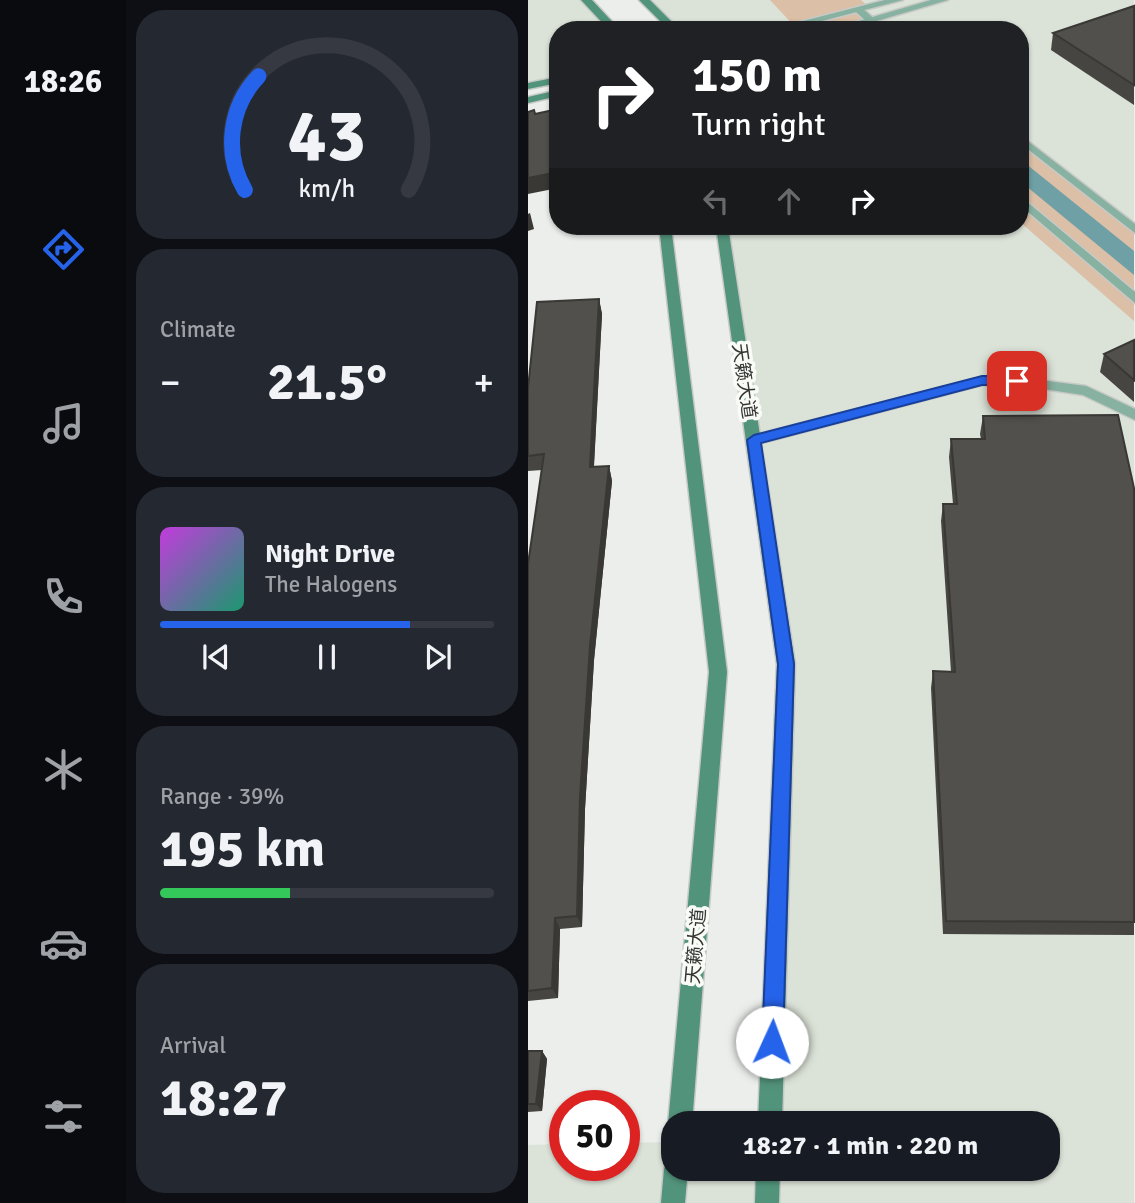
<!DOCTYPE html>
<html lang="en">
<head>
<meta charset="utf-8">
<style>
	:root { --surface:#171b24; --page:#242831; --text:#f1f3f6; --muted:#9ea1a6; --line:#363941; --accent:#2563eb }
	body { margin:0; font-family:Signika,"Noto Sans SC",sans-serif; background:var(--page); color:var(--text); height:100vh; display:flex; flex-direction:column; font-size:26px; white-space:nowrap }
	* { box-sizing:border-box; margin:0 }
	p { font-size:23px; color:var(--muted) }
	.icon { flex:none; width:38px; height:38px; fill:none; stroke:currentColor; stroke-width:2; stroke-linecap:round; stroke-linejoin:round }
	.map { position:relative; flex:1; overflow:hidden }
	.side { display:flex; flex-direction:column; gap:10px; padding:10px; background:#0d0f14; width:402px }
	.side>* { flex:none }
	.guide { position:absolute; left:21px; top:21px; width:480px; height:214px; border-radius:28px; box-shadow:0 2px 5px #0004; background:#202124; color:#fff; overflow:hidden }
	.speed { position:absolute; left:21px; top:1090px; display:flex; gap:14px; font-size:35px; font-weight:700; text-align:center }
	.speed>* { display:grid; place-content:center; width:91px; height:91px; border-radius:50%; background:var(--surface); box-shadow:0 2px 5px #0004; line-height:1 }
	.speed .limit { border:10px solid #d22; background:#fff; color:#111 }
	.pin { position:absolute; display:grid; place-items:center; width:60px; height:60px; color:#fff; margin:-30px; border-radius:14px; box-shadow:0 4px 10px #0006 }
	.me { position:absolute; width:77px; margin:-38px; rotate:2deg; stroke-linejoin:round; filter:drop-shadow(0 0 5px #0008) }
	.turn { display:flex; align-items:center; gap:24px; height:147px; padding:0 28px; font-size:32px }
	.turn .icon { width:91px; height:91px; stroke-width:2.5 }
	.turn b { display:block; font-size:49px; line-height:60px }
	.lanes { display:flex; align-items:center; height:66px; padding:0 28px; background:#0003; justify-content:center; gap:35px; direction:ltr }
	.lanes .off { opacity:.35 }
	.big { font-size:52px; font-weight:700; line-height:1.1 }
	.side .card { flex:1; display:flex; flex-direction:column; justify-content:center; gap:10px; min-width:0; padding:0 24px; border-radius:28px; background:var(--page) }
	.side .dial { align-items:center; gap:0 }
	.dial svg { height:182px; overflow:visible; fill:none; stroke:var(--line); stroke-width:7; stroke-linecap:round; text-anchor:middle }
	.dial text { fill:var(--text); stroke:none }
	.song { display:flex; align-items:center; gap:21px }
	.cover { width:84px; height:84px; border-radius:10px; background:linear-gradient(135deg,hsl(290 70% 55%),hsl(160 70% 35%)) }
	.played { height:7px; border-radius:4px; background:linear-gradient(90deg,var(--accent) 75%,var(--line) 75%) }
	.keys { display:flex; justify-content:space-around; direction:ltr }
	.heat { display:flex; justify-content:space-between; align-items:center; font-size:38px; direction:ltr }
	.charge { height:10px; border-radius:5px; background:linear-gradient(90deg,#34c759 39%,var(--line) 0) }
	.trip { position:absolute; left:133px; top:1111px; width:399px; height:70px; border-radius:28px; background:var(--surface); box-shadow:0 2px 5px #0004; font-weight:700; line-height:70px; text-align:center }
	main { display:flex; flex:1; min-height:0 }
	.menu { display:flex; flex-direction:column; width:126px; justify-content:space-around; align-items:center; background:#090b0e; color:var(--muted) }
	.menu .icon { width:49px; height:49px }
	.menu .current { color:var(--accent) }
	.menu b { font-size:32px; color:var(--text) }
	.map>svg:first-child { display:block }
</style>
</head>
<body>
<main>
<nav class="menu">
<b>18:26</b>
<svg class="icon current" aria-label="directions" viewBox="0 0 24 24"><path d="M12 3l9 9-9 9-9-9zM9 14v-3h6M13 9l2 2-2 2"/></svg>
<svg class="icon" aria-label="music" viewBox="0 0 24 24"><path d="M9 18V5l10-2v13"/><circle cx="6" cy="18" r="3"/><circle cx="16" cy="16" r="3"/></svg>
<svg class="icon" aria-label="phone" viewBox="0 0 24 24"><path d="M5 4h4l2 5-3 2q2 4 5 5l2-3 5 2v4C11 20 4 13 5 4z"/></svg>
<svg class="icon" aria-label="climate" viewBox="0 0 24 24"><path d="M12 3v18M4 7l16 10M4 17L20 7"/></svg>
<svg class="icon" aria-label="car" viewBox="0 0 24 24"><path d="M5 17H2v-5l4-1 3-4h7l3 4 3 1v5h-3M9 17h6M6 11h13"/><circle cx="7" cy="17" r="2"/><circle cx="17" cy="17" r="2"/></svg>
<svg class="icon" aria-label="filters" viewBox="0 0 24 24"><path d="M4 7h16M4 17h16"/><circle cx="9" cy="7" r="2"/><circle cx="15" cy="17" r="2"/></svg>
</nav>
<section class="side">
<div class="card dial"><svg viewBox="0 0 100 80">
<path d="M14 69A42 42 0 1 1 86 69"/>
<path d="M14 69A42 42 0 0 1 20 19" stroke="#2563eb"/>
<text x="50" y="56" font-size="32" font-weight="700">43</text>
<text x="50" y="72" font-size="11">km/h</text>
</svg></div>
<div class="card"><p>Climate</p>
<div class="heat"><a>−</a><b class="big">21.5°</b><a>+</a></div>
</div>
<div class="card">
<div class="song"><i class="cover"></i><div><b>Night Drive</b><p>The Halogens</p></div></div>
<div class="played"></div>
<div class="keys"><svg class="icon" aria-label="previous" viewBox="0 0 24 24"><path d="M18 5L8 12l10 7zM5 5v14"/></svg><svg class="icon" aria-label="pause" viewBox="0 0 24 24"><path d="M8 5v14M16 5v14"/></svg><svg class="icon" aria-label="next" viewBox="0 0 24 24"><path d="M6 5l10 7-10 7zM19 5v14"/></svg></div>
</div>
<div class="card"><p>Range · 39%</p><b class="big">195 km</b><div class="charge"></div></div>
<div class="card"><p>Arrival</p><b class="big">18:27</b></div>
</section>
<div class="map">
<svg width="607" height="1203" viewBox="0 0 607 1203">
	<rect width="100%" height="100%" fill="#ebeeea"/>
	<!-- built -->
	<g fill="#dbe2d7">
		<polygon points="0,0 58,0 87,30 30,30 30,80 0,86"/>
		<polygon points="116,0 606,0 606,1203 0,1203 0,1145 37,1144 37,1166 96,1166 96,1143 145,1142 145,1169 520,1169 520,1124 238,1123 258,664 193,226 492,226 492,30 148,30"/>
	</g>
	<!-- green -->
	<g fill="#dbbfa7">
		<polygon points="242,0 333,0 342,8 332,10 354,30 270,30"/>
		<polygon points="492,138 606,230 606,321 492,222"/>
	</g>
	<!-- water -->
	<polygon fill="#6ea0a5" points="492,159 606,251 606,275 492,181"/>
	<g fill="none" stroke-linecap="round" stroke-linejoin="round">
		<defs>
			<g id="service">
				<polygon points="328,8 334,8 359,30 348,30 328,12"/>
				<polygon points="492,135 607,224 607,233 492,143"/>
				<polygon points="492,196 607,292 607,303 492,205"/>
				<polygon points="454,377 489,377 558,386 607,409 607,420 555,395 489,385 454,385 226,445 219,440 226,435"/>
			</g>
			<g id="tertiary">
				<polygon points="357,0 375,0 259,30 240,30"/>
				<polygon points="403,0 420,0 318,30 300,30"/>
			</g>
			<g id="secondary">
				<polygon points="53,0 64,0 92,30 81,30"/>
				<polygon points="111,0 122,0 152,30 141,30"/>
				<polygon points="30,77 30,83 0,89 0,83"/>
				<polygon points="30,90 30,96 0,103 0,97"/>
				<polygon points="131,226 143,226 199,672 164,1124 145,1124 145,1133 140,1124 181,672"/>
				<polygon points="188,226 200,226 267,664 254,1124 230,1124 249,664"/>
				<polygon points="145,1158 145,1169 160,1169 157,1203 133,1203 136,1169 139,1160"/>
				<polygon points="228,1169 252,1169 251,1203 227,1203"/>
			</g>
		</defs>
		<!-- service casing -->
		<use href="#service" stroke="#c7c9c6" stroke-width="3"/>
		<!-- tertiary casing -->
		<use href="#tertiary" stroke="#c7c9c6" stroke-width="3"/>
		<!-- secondary casing -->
		<use href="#secondary" stroke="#c7c9c6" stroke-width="3"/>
		<!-- service -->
		<use href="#service" fill="#87b1a0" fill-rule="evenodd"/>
		<!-- tertiary -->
		<use href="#tertiary" fill="#87b1a0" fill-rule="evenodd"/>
		<!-- secondary -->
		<use href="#secondary" fill="#52937b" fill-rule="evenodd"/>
	</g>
	<!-- wall -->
	<g fill="#464541">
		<polygon points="606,6 606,105 523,50 525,33"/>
		<polygon points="71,299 74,314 66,467 81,466 84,481 66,660 57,809 54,927 32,929 30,998 0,1001 0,564 14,470 0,471 0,388"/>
		<polygon points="606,340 606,402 572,372 576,354"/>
		<polygon points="455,416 606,488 606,935 415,934 403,688 405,671 423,672 413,521 415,504 425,504 421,457 423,439 453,439 452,434"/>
		<polygon points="0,1051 14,1051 19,1059 14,1111 0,1112"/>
	</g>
	<!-- shaded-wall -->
	<g fill="#393835">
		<polygon points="30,172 30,188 0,194 0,178"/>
		<polygon points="2,213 6,229 0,231 0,214"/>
		<polygon points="71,299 74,314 65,481 62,467"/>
		<polygon points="81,466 84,481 66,660 57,809 54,927 49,916 52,797 62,646"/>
		<polygon points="27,918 32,929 30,998 24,988"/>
		<polygon points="14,1051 19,1059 14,1111 8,1104"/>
	</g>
	<!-- building -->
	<g fill="#51504c" stroke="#393835" stroke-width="2">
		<polygon points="606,6 606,85 525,33"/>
		<polygon points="30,109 30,147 26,148 30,157 30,172 0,178 0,112 6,110 7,114"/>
		<polygon points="71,299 62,467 81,466 62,646 52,797 49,916 27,918 24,988 0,991 0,564 16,454 0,456 0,388 9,302"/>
		<polygon points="606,340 606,380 576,354"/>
		<polygon points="590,415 606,488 606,922 418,921 405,671 427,672 415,504 429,504 423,439 457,439 455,416"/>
		<polygon points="0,1051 14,1051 8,1104 0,1104"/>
	</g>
	<!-- route -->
	<polygon fill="#2563eb" stroke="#184099" stroke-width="2" points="454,376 489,376 496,381 489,385 454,385 233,443 266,664 255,1042 252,1049 244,1052 237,1049 234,1042 250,664 219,440 226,435"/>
	<g text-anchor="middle" stroke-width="7" stroke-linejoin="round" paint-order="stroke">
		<!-- street labels -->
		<g font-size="19" fill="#363735" stroke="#f9fbf7">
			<text transform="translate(217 381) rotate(82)" y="7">天籁大道</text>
			<text transform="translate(167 946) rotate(-85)" y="7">天籁大道</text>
		</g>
	</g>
</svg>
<div class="speed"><div class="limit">50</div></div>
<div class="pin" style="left:489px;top:381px;background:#d93025"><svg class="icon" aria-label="arrive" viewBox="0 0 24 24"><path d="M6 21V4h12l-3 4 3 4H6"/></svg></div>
<svg class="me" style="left:244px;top:1042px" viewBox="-20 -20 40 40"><circle r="19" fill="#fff"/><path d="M0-13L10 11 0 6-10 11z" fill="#2563eb"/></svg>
<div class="trip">18:27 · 1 min · 220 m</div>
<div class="guide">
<div class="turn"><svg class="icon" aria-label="right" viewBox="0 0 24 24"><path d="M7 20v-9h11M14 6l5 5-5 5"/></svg><div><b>150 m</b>Turn right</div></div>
<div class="lanes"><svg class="icon off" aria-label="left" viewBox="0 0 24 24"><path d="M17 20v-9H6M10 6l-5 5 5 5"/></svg><svg class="icon off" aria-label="ahead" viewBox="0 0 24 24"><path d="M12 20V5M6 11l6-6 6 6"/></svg><svg class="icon" aria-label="right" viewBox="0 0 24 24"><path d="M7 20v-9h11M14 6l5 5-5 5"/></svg></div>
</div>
</div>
</main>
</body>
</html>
